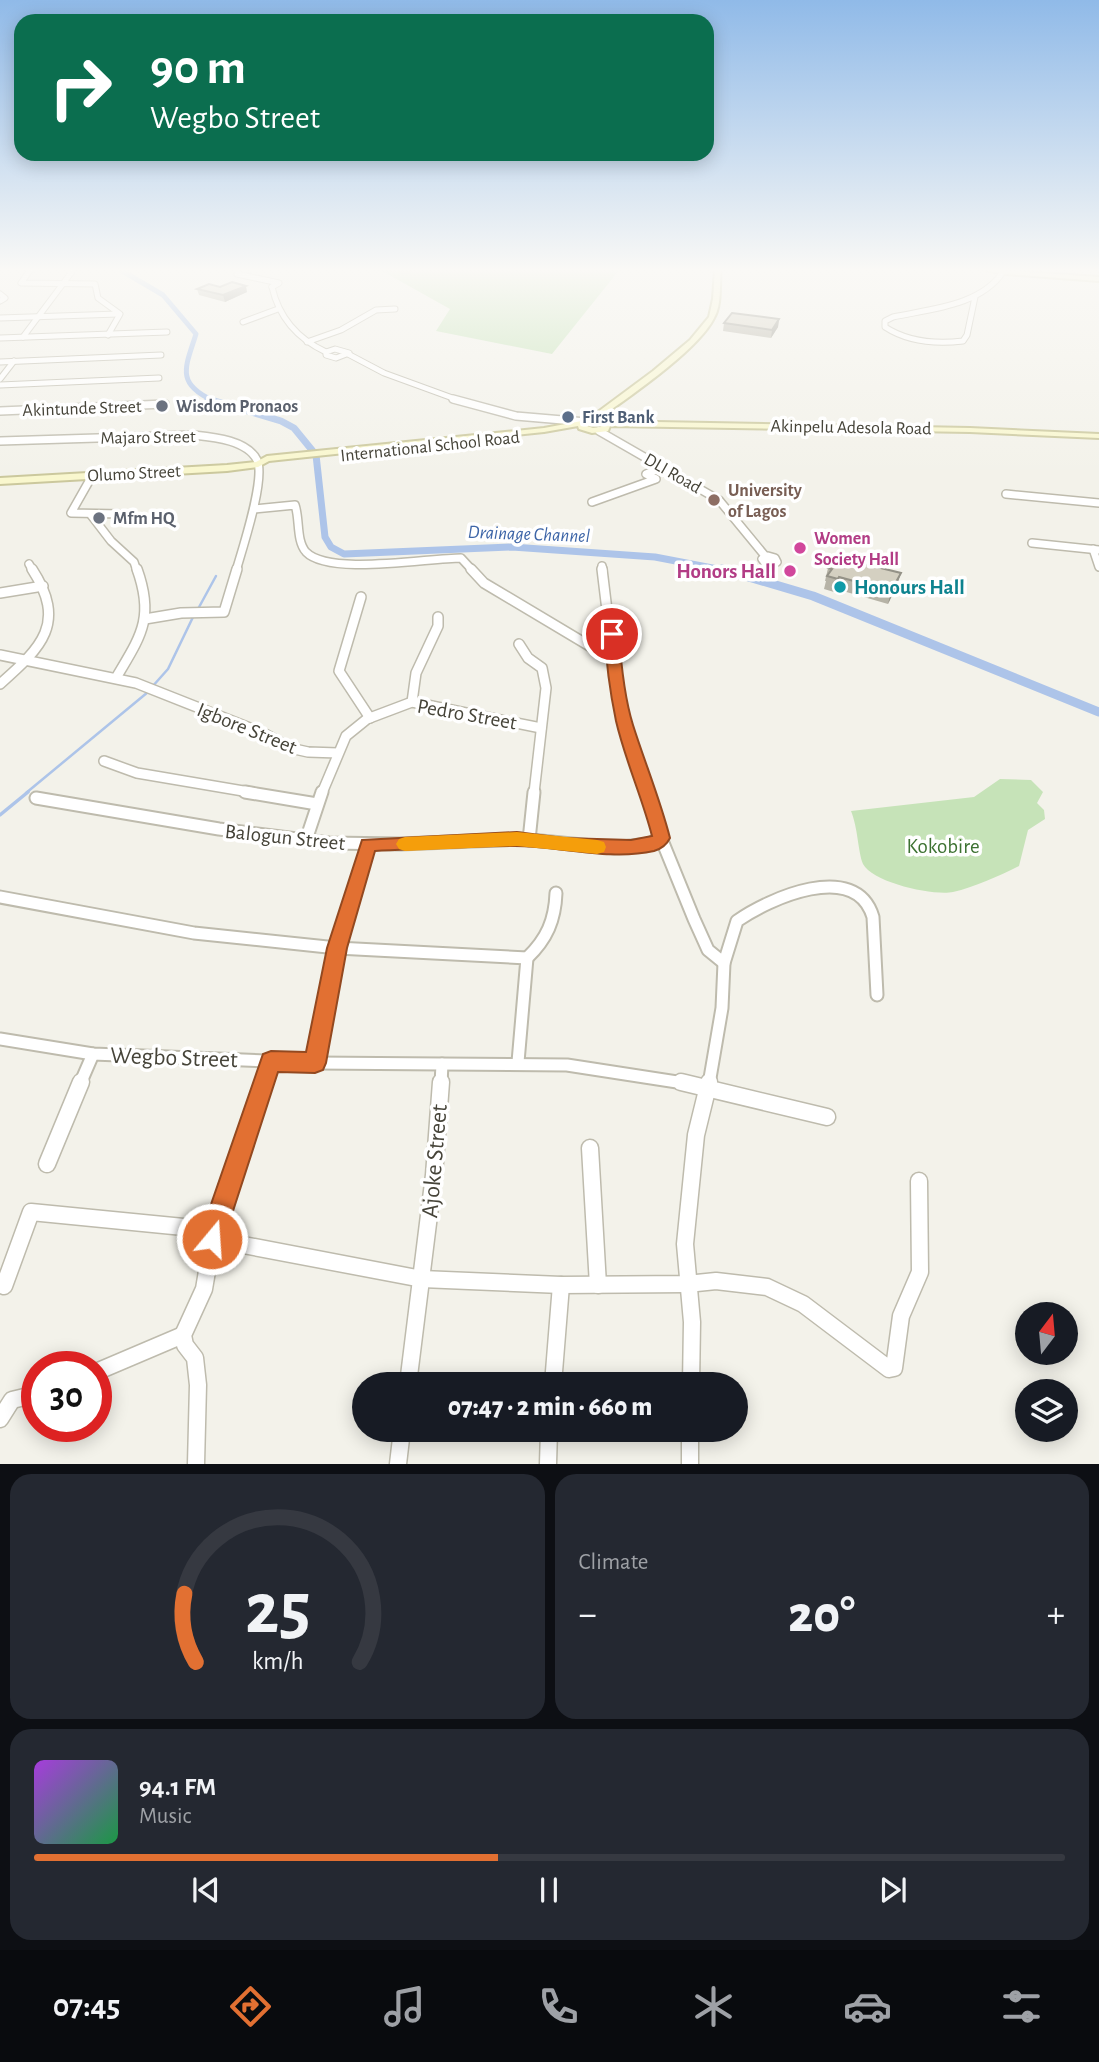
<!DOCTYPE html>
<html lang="en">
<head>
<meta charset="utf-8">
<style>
	:root { --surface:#171b24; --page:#242831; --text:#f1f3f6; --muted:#9ea1a6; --line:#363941; --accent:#e27032 }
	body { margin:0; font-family:"Alegreya Sans",sans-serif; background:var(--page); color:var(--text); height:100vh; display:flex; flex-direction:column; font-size:26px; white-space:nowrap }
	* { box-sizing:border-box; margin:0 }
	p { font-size:23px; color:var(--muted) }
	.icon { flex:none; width:38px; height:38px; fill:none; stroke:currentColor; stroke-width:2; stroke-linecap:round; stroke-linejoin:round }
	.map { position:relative; height:1464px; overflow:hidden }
	.side { display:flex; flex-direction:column; gap:10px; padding:10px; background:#0d0f14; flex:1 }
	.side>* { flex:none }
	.banner { position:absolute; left:14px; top:14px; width:700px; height:147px; border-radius:21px; box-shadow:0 4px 18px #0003; background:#0b6e4f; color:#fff; overflow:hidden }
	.needle { width:46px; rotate:16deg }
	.buttons { position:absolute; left:1015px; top:1302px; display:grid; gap:14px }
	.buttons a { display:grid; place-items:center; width:63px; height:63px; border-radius:50%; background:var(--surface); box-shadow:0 4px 18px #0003; font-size:35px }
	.speed { position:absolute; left:21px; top:1351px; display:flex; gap:14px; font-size:35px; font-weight:700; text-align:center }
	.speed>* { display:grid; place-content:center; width:91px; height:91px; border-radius:50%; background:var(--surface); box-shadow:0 4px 18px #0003; line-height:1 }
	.speed .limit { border:10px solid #d22; background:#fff; color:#111 }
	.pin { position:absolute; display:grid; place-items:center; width:60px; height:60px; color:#fff; margin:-30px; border:4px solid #fff; border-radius:50%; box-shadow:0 2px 7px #0007 }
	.me { position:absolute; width:77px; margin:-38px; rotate:18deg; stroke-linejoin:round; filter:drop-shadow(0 0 5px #0008) }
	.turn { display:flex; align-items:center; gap:24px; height:147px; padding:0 21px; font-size:32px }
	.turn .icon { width:91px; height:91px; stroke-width:2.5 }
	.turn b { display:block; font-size:49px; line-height:60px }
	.big { font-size:52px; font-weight:800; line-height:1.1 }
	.side .tile { flex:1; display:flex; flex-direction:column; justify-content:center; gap:10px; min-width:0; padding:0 24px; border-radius:21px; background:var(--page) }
	.side .dial { align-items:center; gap:0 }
	.dial svg { height:182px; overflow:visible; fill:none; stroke:var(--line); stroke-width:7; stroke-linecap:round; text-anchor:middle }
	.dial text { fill:var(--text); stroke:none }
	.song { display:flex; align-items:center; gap:21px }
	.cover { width:84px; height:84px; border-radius:10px; background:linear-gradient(135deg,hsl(280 70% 55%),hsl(140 70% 35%)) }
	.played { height:7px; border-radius:4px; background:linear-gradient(90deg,var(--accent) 45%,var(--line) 45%) }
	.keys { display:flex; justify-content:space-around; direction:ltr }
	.heat { display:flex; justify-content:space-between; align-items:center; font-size:38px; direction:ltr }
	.side .tiles { flex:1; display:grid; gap:10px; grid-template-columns:1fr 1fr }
	.tile:last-child { grid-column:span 2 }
	.trip { position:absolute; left:352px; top:1372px; width:396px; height:70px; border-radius:35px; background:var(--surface); box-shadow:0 4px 18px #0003; font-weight:800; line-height:70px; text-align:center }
	.dock { display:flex; height:112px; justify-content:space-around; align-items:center; background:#090b0e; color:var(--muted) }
	.dock .icon { width:49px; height:49px }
	.dock .selected { color:var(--accent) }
	.dock b { font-size:32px; color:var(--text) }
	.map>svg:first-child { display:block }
</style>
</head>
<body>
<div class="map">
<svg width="1099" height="1464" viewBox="0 0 1099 1464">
	<rect width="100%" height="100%" fill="#f3f2ea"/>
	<!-- green -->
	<g fill="#c6e3b8">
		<polygon points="371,269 620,269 552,354 436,331 450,309 384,272"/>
		<path d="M1000,779L1031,780L1043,792L1037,803L1044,810L1045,819L1028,830L1019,866C999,876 975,887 953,892C934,896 873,883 863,864C858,852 858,828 851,811L974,797Z"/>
	</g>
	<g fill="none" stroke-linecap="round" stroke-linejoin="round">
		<!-- stream-far1 -->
		<g stroke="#adc4e9" stroke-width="2.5">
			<polyline points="198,609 216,576"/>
			<polyline points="152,687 168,669 194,615"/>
			<polyline points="26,793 148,692"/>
		</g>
		<!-- stream -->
		<polyline stroke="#adc4e9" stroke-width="3.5" points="0,815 28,792"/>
		<!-- canal-far2 -->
		<path stroke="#adc4e9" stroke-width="5" d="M119,269L163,295L196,334C186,366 175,383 212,400"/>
		<!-- canal-far1 -->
		<polyline stroke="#adc4e9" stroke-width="7" points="208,399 281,421 294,428 316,455 325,537 331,547 344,554 512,547 655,557 728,571"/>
		<!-- canal -->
		<polyline stroke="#adc4e9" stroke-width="9" points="722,569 813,596 1099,712"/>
		<defs>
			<g id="street-far4">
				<polyline points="31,269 21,283 95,284 98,298 120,314 108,335"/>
				<polyline points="237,274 279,283 272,287"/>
				<path d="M272,287C279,318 298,339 326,352"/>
				<polyline points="0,294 5,298 0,301"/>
				<path d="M975,297L967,335L963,341C937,344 908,342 885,327V321L893,317C930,309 980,306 1003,272"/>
				<polyline points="0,318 118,314"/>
				<polyline points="243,322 278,309"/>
				<polyline points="23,337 74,269"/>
				<polyline points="0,338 167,332"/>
				<polyline points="307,342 341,330 376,310 395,309"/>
				<polygon points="335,349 349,353 336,358 326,355 326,352"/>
				<polyline points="348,354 384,373 458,400"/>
				<polyline points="0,362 161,355"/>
				<polyline points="0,379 14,361"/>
				<polyline points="0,385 159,378"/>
			</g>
			<g id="street-far3">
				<polyline points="453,399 516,416 586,422"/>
				<polyline points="0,411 165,404"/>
				<polyline points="599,431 719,500 766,557"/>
				<path d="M0,441L194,435C213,437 247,440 257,460C266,478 242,550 236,571"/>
				<polyline points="92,476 71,513 121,514"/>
				<polyline points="1006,494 1099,503"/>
				<polyline points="592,502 656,479 646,474 663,467"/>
				<path d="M254,509L295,505C300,519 296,541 306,552C329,576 427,558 461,558L473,571"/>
				<polyline points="91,515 111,541 134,562 137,571"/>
				<polyline points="1032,543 1099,550"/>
				<polyline points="1093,549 1099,567"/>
				<polygon points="768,556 775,558 777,562 765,563 762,559"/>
				<polyline points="29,564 33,571"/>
				<polyline points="602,566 603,571"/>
			</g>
			<g id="street-far2">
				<polyline points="471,569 484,583 613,660"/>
				<polyline points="602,569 613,660 624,723 649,793"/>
				<polyline points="0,593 43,586"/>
				<polyline points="361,597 339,671 370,718"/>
				<polyline points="145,619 181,613 224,612 237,569"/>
				<polyline points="519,644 528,658 542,668 546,688 534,793"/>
				<polyline points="0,655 136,683 265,734 290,748 308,752 338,753"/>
				<path d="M116,678C140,637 155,619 137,569"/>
				<path d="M0,684C42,647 67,623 32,569"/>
				<polyline points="412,702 416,673 438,626 438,617"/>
				<polyline points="104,761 137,773 255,793"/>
				<polyline points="322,793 346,736 367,719 412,702 541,728"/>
			</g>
			<g id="street-far1">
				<polyline points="245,792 317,804"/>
				<polyline points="648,792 661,838 694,919 708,950 724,963"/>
				<polyline points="36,798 219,829 329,843 401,844 520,839 614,848 649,844 661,838"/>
				<polyline points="306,840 322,792"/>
				<polyline points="529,840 534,792"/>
				<polyline points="0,897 194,933 337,948 368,845"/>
				<path d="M527,958C547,939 555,920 556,893"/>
				<polyline points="0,1039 93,1054 315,1063 337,948 527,958 518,1062"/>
				<polyline points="315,1063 442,1064 441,1084"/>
				<polyline points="442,1064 567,1065 690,1084"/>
				<polyline points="80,1084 93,1054"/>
				<polyline points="263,1084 271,1061"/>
				<path d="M709,1084L722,1008L724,963L737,921C768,899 856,859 873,917L877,995"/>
			</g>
			<g id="street">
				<polyline points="681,1082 827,1117"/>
				<polyline points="590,1148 598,1285"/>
				<polyline points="47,1164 81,1082"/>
				<polyline points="212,1239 422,1279 561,1285 687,1284 716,1281 767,1287 803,1304 889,1369 894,1368 901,1316 920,1272 919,1181"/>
				<polyline points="4,1286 31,1212 214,1230"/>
				<polyline points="96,1372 183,1335"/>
				<polyline points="408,1384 434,1175 441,1082"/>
				<polyline points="553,1384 561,1285"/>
				<polyline points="691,1384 692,1322 685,1244 696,1135 709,1082"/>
				<polyline points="0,1419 12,1400 37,1394"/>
				<polyline points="690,1430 690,1464"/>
				<polyline points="196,1464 198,1385 195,1358 185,1345 183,1335 204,1289 214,1230 264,1082"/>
				<polyline points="398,1464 402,1430"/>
				<polyline points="548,1464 549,1430"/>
			</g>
			<g id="secondary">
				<path d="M715,269H721C719,285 722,304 714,318C698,350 629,397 598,419L603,421L970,428L1099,434V438L970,432L610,426L608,431L592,433L579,429L578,426L544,432L269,461L258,467L227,471L0,484V478L227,465L256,462L267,456L544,428L587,420L653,371L690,340L709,317L713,299ZM596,423L601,427L593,428L587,426Z"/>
				<polygon points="981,269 1099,277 1099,281 1005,274"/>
			</g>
		</defs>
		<!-- street-far4 casing -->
		<use href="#street-far4" stroke="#bebbad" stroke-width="7"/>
		<!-- street-far3 casing -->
		<use href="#street-far3" stroke="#bebbad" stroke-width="10"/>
		<!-- street-far2 casing -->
		<use href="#street-far2" stroke="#bebbad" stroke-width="12"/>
		<!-- street-far1 casing -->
		<use href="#street-far1" stroke="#bebbad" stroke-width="15"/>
		<!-- street casing -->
		<use href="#street" stroke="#bebbad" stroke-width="19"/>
		<!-- secondary casing -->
		<use href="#secondary" stroke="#cbc89d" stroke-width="4"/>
		<!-- street-far4 -->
		<use href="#street-far4" stroke="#fff" stroke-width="5"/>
		<!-- street-far3 -->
		<use href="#street-far3" stroke="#fff" stroke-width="7"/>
		<!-- street-far2 -->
		<use href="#street-far2" stroke="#fff" stroke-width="9"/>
		<!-- street-far1 -->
		<use href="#street-far1" stroke="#fff" stroke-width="11"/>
		<!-- street -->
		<use href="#street" stroke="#fff" stroke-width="16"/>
		<!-- secondary -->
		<use href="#secondary" fill="#f9f7ce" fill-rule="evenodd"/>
	</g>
	<!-- wall -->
	<g fill="#b6b3a6">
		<polygon points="374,269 414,269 409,274 375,271"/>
		<polygon points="220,287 247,292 225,302 199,295 197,289"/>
		<polygon points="779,319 778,327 771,338 723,331 724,323"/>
		<polygon points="828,568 897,585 888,604 836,589 834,592 824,589 826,581 825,581"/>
	</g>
	<!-- shaded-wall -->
	<g fill="#949287">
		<polygon points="246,286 247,292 225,302 223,295"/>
		<polygon points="779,319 778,327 771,338 772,330"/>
		<polygon points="901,573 897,585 888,604 891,591"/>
	</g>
	<!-- building -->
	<g fill="#d4d0c1" stroke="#949287" stroke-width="2">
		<polygon points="232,282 246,286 223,295 197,289 209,284 220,287"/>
		<polygon points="732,313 779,319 772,330 724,323"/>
		<polygon points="840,558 901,573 891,591 839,577 838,579 827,576 832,569 828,568 832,562 836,563"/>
	</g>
	<!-- sky -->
	<linearGradient id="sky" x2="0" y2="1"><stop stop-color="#90bae8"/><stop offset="0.57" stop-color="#faf9f6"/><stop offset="1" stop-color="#faf9f6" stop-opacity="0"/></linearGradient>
	<rect width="1099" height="474" fill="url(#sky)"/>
	<!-- route -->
	<path fill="#e27032" stroke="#934920" stroke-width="2" d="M612,630L619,634C621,664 624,696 633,725C645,763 660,799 670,838C667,844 661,849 654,851C609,861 560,846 515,846C468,846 422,849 375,851L347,948L326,1063L323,1070L315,1073L278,1072L221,1248L212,1251L203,1248L199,1239L263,1054L271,1051L306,1052L327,948L362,840L517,832L563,838L631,840L652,836C642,797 625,760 616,721C610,692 606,663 605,634Z"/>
	<!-- slow -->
	<polygon fill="#f59e0b" points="517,832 597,840 604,842 606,847 604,852 597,854 517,846 405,851 399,849 396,844 399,839 405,837"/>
	<!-- markers -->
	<g fill="#6b7280" stroke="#fff" stroke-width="2.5">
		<circle cx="162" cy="406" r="7"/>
		<circle cx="99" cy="518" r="7"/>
	</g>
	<circle fill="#5c6f8a" stroke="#fff" stroke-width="2.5" cx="568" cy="417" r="7"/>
	<circle fill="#8d6e63" stroke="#fff" stroke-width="2.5" cx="714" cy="500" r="7"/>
	<g fill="#d1479c" stroke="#fff" stroke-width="2.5">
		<circle cx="800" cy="548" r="7"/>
		<circle cx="790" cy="571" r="7"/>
	</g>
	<circle fill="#0f9aa8" stroke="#fff" stroke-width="2.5" cx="840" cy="587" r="7"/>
	<g text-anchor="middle" stroke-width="7" stroke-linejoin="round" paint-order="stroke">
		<!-- far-worship labels -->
		<g font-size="18" font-weight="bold" fill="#5b616d" stroke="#fff" text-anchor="start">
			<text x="176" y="412">Wisdom Pronaos</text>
			<text x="113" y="524">Mfm HQ</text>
		</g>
		<!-- far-street labels -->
		<g font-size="18" fill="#464439" stroke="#fff">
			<text transform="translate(82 408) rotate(-2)" y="6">Akintunde Street</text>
			<text transform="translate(851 427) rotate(1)" y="6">Akinpelu Adesola Road</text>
			<text transform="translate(148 437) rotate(-1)" y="6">Majaro Street</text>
			<text transform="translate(430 446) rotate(-6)" y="6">International School Road</text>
			<text transform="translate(134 473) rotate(-3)" y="6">Olumo Street</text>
			<text transform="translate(673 473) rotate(30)" y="6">DLI Road</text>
		</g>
		<!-- far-service labels -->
		<g font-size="18" font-weight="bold" fill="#4e5e75" stroke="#fff" text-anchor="start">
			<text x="582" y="423">First Bank</text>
		</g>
		<!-- far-education labels -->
		<g font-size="18" font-weight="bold" fill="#785e54" stroke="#fff" text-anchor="start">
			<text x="728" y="496">University<tspan x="728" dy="21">of Lagos</tspan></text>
		</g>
		<!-- far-hotel labels -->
		<g font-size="18" font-weight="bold" fill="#b23c85" stroke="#fff" text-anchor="start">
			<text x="814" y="544">Women<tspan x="814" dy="21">Society Hall</tspan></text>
		</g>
		<!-- far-water labels -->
		<g font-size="19" font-style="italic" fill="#3d65a7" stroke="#fff">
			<text transform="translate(529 533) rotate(2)" y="7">Drainage Channel</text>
		</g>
		<!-- hotel labels -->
		<g font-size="21" font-weight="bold" fill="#b23c85" stroke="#fff" text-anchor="end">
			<text x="776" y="578">Honors Hall</text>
		</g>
		<!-- culture labels -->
		<g font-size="21" font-weight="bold" fill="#0d838f" stroke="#fff" text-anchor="start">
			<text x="854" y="594">Honours Hall</text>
		</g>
		<!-- street labels -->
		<g font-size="21" fill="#464439" stroke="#fff">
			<text transform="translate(467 714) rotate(10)" y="7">Pedro Street</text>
			<text transform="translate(247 728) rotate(22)" y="7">Igbore Street</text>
			<text transform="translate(285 837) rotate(6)" y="7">Balogun Street</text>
		</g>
		<!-- park labels -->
		<g font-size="21" fill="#3d7232" stroke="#fff">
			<text x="943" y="853">Kokobire</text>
		</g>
		<!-- near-street labels -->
		<g font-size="24" fill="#464439" stroke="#fff">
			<text transform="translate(174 1057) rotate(2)" y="8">Wegbo Street</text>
			<text transform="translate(434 1161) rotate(-85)" y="8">Ajoke Street</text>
		</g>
	</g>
</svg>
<div class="buttons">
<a><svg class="needle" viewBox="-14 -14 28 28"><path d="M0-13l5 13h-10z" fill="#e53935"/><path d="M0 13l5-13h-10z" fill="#9ea1a6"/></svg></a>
<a><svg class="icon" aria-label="layers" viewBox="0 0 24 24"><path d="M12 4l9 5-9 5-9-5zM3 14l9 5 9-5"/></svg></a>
</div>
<div class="speed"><div class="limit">30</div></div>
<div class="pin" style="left:612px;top:634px;background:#d93025"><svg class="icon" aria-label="arrive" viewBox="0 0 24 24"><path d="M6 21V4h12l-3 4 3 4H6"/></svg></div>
<svg class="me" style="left:212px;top:1239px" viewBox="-20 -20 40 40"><circle r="17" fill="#e27032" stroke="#fff" stroke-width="3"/><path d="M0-11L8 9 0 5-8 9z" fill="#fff"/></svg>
<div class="trip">07:47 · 2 min · 660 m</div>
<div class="banner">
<div class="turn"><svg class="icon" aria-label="right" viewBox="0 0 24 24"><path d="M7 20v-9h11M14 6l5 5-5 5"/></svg><div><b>90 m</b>Wegbo Street</div></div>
</div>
</div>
<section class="side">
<div class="tiles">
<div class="tile dial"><svg viewBox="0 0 100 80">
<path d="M14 69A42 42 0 1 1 86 69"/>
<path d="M14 69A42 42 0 0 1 9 39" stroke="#e27032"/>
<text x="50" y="56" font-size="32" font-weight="700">25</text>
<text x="50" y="72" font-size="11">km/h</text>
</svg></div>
<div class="tile"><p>Climate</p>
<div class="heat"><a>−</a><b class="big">20°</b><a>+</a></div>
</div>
<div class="tile">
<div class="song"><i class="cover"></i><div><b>94.1 FM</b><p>Music</p></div></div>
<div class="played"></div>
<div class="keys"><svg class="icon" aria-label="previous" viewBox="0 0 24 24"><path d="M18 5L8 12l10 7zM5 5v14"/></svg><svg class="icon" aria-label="pause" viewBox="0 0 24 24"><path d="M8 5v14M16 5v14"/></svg><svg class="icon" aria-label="next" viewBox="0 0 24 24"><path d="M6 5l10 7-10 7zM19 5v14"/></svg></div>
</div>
</div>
</section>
<nav class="dock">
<b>07:45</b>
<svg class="icon selected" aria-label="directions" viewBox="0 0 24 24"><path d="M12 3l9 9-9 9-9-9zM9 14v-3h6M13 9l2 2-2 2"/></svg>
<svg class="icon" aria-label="music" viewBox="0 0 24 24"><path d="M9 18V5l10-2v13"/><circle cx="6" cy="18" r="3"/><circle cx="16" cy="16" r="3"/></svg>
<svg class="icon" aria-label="phone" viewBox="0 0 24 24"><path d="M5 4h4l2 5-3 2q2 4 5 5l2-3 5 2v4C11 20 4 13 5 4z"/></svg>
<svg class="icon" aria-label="climate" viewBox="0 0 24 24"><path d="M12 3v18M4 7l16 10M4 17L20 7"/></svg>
<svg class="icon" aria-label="car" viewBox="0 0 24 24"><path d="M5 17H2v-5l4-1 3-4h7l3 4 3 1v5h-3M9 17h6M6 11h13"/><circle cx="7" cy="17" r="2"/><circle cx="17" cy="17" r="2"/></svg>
<svg class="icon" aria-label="filters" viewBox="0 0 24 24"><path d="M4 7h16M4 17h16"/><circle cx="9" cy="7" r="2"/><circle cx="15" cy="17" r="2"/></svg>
</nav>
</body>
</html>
